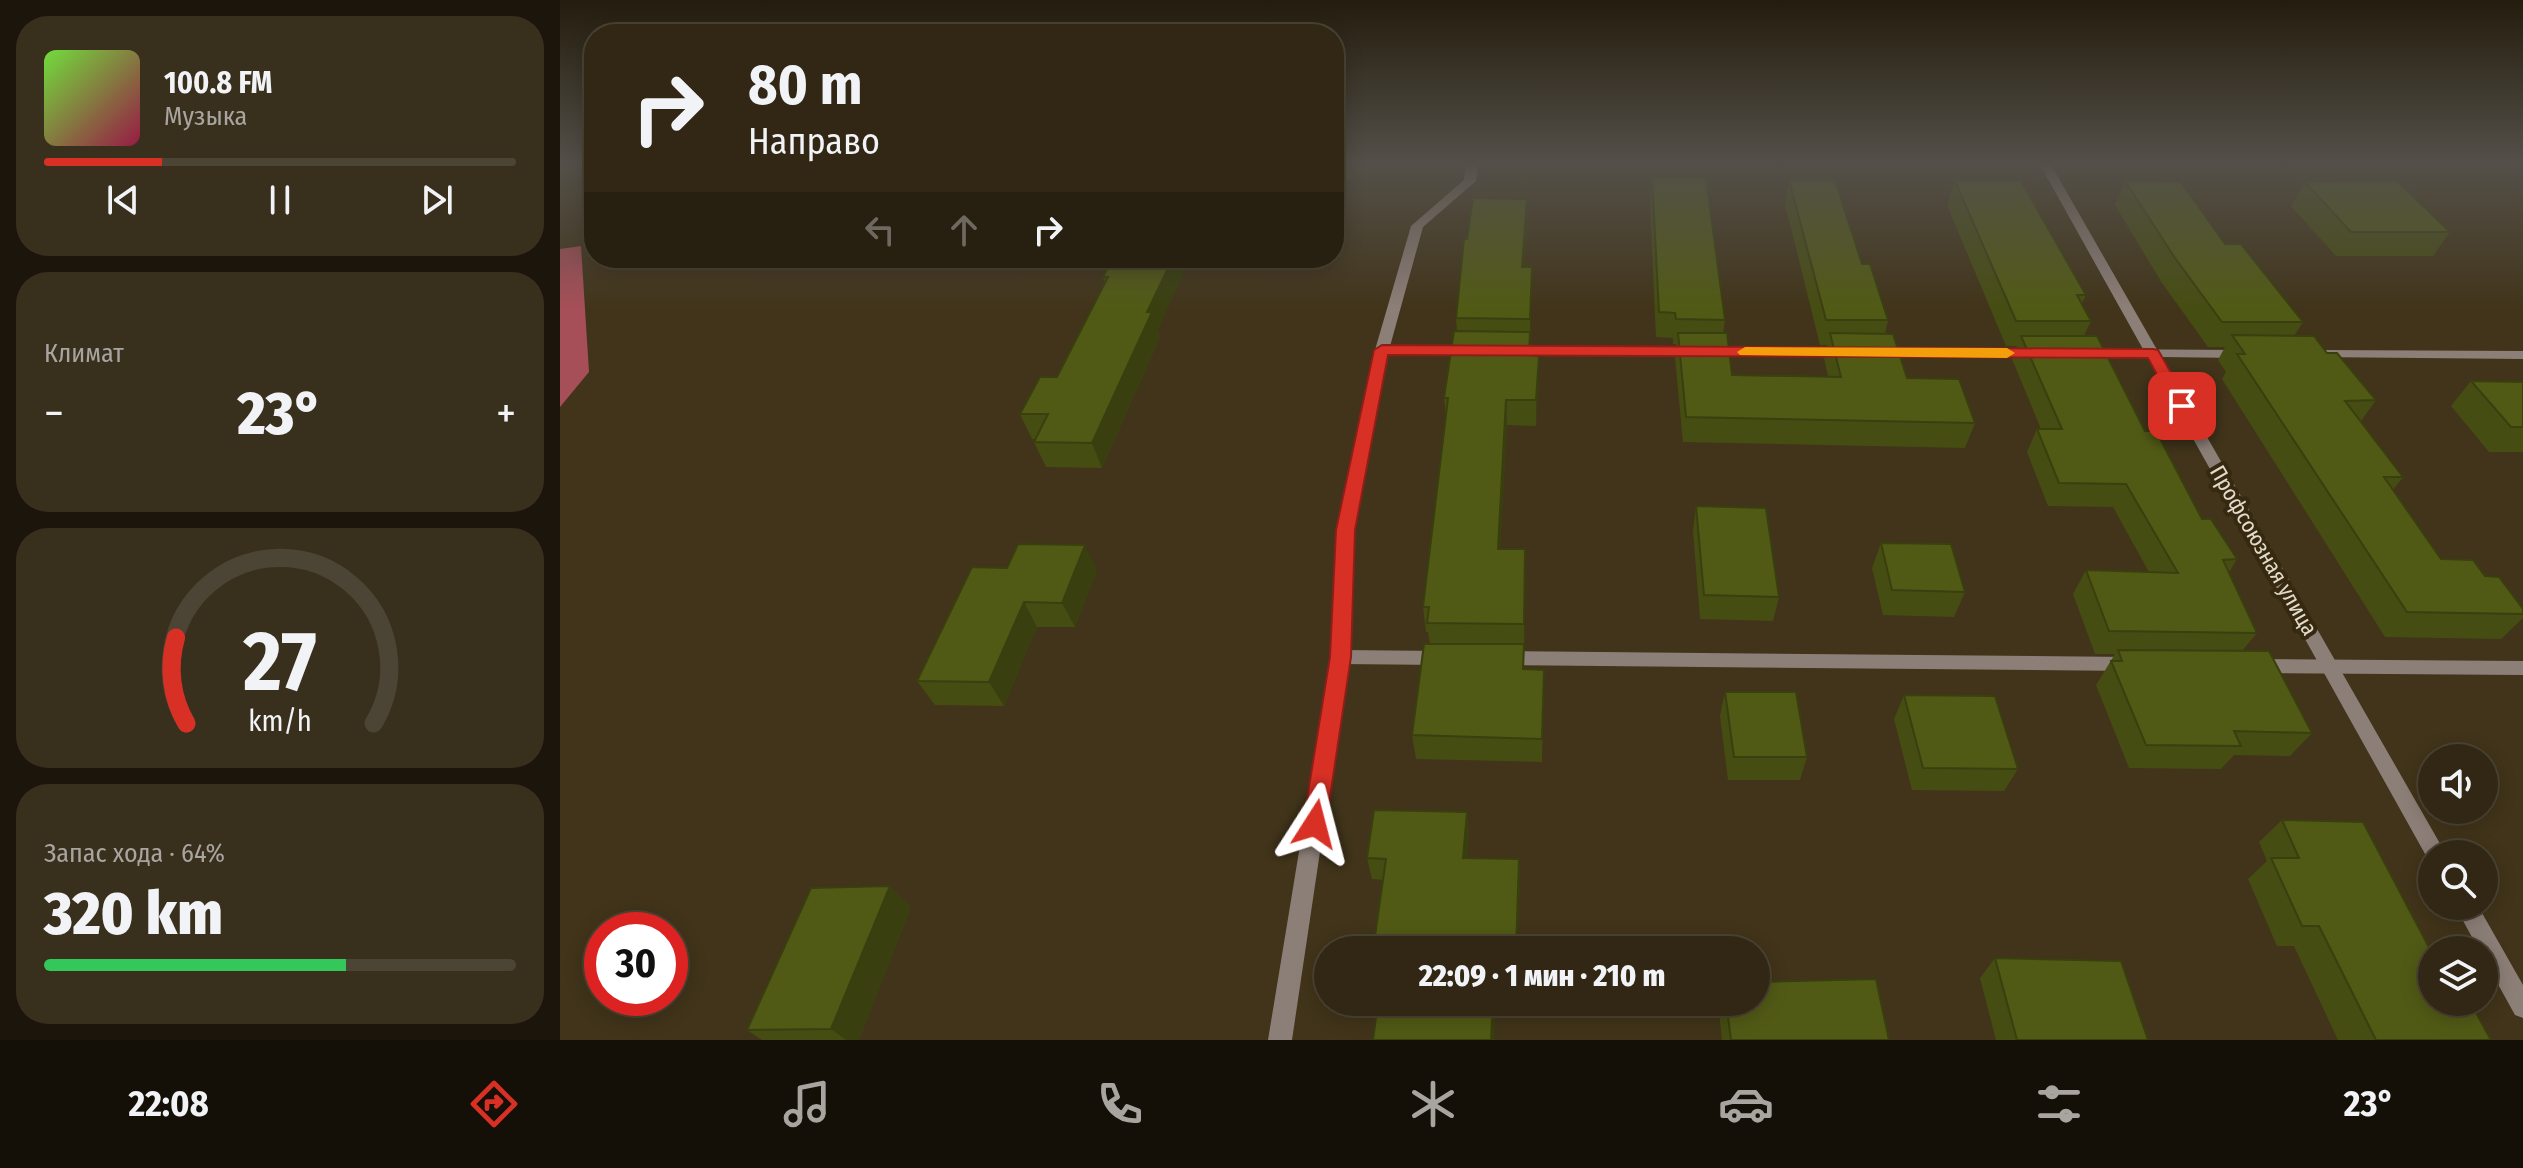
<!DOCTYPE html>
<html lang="ru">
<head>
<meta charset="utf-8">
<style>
	:root { --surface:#312714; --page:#392f1d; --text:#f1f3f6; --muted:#a8a5a0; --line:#4c4434; --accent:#d93025 }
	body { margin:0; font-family:"Fira Sans Condensed",sans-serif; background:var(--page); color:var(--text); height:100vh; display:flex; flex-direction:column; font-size:30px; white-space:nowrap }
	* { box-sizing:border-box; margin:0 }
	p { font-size:26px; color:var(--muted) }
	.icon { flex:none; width:44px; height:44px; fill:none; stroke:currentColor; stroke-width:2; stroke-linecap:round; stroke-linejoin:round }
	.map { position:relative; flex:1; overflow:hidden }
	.details { display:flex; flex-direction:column; gap:16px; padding:16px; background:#1b150b; width:560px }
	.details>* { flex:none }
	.banner { position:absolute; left:24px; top:24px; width:760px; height:244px; border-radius:32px; box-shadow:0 4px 20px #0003,0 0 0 2px var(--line); background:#312714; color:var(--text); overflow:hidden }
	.buttons { position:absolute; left:1858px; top:744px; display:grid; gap:16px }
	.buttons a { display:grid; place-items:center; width:80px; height:80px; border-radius:50%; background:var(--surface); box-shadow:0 4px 20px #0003,0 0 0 2px var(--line); font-size:40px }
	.speed { position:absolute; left:24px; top:912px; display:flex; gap:16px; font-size:40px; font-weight:700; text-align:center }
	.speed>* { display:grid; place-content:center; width:104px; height:104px; border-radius:50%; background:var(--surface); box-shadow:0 4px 20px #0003,0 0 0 2px var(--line); line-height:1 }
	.speed .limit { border:12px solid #d22; background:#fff; color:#111 }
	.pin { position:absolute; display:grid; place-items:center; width:68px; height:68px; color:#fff; margin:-34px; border-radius:16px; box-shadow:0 4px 12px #0006 }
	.me { position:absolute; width:88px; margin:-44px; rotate:9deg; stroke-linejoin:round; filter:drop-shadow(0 0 6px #0008) }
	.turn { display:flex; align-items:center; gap:28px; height:168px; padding:0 32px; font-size:36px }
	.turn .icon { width:104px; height:104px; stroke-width:2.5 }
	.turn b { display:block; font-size:56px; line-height:68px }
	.lanes { display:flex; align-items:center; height:76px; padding:0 32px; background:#0003; justify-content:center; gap:40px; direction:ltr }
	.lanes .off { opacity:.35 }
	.big { font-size:60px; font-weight:800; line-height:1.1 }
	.details .tile { flex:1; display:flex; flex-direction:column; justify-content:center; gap:12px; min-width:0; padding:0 28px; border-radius:32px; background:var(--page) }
	.details .dial { align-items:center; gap:0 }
	.dial svg { height:208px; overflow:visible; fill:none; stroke:var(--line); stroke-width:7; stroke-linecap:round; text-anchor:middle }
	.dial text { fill:var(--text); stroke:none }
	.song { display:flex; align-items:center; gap:24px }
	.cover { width:96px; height:96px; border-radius:12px; background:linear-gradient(135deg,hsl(100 70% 55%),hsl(340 70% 35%)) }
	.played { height:8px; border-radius:4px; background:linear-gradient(90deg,var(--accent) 25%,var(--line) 25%) }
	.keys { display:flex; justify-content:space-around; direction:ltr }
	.heat { display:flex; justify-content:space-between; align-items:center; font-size:44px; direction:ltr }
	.charge { height:12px; border-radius:6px; background:linear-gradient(90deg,#34c759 64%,var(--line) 0) }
	.trip { position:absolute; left:754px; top:936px; width:456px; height:80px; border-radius:40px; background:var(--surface); box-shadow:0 4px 20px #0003,0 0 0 2px var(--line); font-weight:800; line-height:80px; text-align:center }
	.tabs { display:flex; height:128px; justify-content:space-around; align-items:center; background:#141008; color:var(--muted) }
	.tabs .icon { width:56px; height:56px }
	.tabs .selected { color:var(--accent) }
	.tabs b { font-size:36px; color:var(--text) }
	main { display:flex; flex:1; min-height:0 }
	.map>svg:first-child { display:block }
</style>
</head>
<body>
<main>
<section class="details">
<div class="tile">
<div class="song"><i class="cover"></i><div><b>100.8 FM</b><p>Музыка</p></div></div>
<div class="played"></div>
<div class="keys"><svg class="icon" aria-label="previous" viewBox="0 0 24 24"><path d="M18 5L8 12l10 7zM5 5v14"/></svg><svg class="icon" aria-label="pause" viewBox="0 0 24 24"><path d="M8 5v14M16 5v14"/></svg><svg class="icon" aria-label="next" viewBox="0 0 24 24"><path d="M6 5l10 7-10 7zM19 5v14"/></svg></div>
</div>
<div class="tile"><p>Климат</p>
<div class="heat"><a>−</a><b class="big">23°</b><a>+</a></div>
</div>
<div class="tile dial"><svg viewBox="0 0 100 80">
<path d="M14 69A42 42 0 1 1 86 69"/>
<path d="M14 69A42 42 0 0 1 10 36" stroke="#d93025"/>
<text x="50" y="56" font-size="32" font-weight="700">27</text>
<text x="50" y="72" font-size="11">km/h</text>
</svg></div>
<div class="tile"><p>Запас хода · 64%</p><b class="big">320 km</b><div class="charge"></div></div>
</section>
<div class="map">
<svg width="1963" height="1040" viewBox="0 0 1963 1040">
	<rect width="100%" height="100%" fill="#41341a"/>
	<!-- forest -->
	<polygon fill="#a64f58" points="21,246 29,372 0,407 0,249"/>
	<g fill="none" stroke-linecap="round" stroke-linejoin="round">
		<!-- service -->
		<g fill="#8c7f78" fill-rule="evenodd">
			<polygon points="822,346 912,346 919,350 912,354 817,353 815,350"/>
			<polygon points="951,347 1284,348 1291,352 1284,356 946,354 944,351 946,348"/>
			<polygon points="1319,348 1476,349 1483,353 1476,357 1314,355 1312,352 1314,349"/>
			<polygon points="1527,349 1680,350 1687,354 1680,358 1522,356 1520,353 1522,350"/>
			<polygon points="1759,350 1963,351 1963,359 1754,357 1752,354"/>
			<polygon points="780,650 883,651 889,653 892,658 889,663 883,665 780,664 774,662 771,657 774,652"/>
			<polygon points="942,651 1571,657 1577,659 1580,664 1577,669 1571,671 942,665 936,663 933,658 936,653"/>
			<polygon points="1698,659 1963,661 1963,675 1698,673 1692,671 1689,666 1692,661"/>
		</g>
		<!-- minor -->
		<g fill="#8c7f78" fill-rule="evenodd">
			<polygon points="906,163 918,163 916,181 863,227 829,350 793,530 789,657 732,1040 708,1040 771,657 777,530 815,350 851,226 904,180"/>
			<polygon points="1479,163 1490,163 1886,854 1872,854 1872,862 1869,861"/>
			<polygon points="1895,906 1918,906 1963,985 1963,1018 1955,1015 1924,959 1924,950 1919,950"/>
		</g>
	</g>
	<!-- wall -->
	<g fill="#464d12">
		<polygon points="774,163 795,163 791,180 774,179"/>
		<polygon points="1092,178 1165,320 1163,333 1172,375 1268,376 1264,358 1267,345 1260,345 1225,204 1229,180 1302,264 1328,320 1325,334 1347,378 1415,423 1405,448 1123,442 1115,358 1116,344 1113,344 1113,338 1096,337 1090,202"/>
		<polygon points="1395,181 1526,295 1522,303 1531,321 1524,336 1642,519 1677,559 1669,572 1697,633 1682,651 1752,733 1730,756 1674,755 1661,769 1569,768 1536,685 1555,654 1535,654 1513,594 1526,570 1589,572 1553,507 1488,506 1467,452 1477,429 1481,429 1452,359 1457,346 1446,346 1387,205"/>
		<polygon points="1565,181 1665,244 1743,322 1734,336 1767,353 1816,400 1801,421 1843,477 1833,490 1881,559 1925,576 1963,609 1963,618 1941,639 1825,637 1662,379 1666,372 1658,360 1665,347 1648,347 1602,283 1555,205"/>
		<polygon points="1745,182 1890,232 1873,256 1776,256 1731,206"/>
		<polygon points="967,199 968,223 964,267 972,267 970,355 979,356 979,381 976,426 947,425 940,549 965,549 964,669 984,670 982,762 856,759 852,735 870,644 868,632 866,632 863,607 886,418 884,398 897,331 896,318 907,239"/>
		<polygon points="553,258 598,330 600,337 542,468 486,467 474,442 475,439 472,439 460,414 497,377 545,283 543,277"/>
		<polygon points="1911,381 1963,382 1963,452 1929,452 1891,406"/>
		<polygon points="1136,506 1219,597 1213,621 1140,619 1133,531"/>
		<polygon points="1321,543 1405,592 1394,617 1323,615 1312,568"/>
		<polygon points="447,568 537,570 515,627 477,627 444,706 375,705 357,681"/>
		<polygon points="1165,692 1247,757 1240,780 1168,780 1160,716"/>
		<polygon points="1344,695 1458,769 1444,791 1352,790 1334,719"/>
		<polygon points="907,812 909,834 907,858 959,859 960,881 957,950 813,950 823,880 812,879 807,858"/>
		<polygon points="1722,820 1872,1002 1931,1040 1778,1040 1734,946 1717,946 1688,879 1707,861 1699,842"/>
		<polygon points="351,907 299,1040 202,1040 187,1030"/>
		<polygon points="1435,958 1588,1040 1436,1040 1420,978"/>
		<polygon points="1158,1002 1196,1002 1329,1040 1162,1040"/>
	</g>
	<!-- shaded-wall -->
	<g fill="#393f0f">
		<polygon points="788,163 795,163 791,180"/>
		<polygon points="967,199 968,223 963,292 962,267"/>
		<polygon points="613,258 631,258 598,330 600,337 542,468 532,443 587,312"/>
		<polygon points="972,267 972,292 970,344 970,319"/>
		<polygon points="979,356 979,381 976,426 976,400"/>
		<polygon points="946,400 947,425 939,574 938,549"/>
		<polygon points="525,545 537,570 515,627 502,603"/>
		<polygon points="965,549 966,574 964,649 964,624"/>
		<polygon points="464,602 477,627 444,706 429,682"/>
		<polygon points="907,812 909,834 906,880 903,858"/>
		<polygon points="959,859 960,881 957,950 956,950"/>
		<polygon points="330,886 351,907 299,1040 286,1040 271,1029"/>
		<polygon points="933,1002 936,1002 934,1040 931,1040"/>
	</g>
	<!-- building -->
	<g fill="#515a15" stroke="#393f0f" stroke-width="2">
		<polygon points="1092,178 1146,178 1165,320 1116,319 1115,313 1099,312"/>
		<polygon points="1229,180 1275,180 1302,264 1310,264 1328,320 1266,320"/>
		<polygon points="1395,181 1461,181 1526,295 1517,295 1531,321 1456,321"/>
		<polygon points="1565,181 1621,182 1665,244 1681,244 1743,322 1662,322 1615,258"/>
		<polygon points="1837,181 1890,232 1791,232 1745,182"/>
		<polygon points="913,198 967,199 962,267 972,267 970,319 896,318 904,239 907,239"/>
		<polygon points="553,258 613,258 587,312 592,312 532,443 474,442 488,414 460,414 480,377 497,377 548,277 543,277"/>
		<polygon points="894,331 970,332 969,355 979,356 976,400 946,400 938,549 965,549 964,624 867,623 869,607 863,607 888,398 884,398"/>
		<polygon points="1118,333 1167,333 1172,375 1281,377 1270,333 1333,334 1347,378 1399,379 1415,423 1126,417"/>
		<polygon points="1672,335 1754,336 1767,353 1777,353 1816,400 1785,401 1843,477 1824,477 1881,559 1913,560 1925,576 1939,577 1963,609 1963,614 1847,612 1677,354 1685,354"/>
		<polygon points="1461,336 1537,336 1585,431 1596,431 1642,519 1651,519 1677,559 1663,560 1697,633 1549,631 1526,570 1618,573 1566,484 1499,483 1477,429 1502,429"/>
		<polygon points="1911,381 1963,382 1963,427 1951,427"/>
		<polygon points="1136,506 1206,508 1219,597 1144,595"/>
		<polygon points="1321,543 1391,544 1405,592 1332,590"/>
		<polygon points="458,544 525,545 502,603 464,602 429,682 357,681 412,567 447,568"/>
		<polygon points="864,644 964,644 963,669 984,670 982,739 852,735"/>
		<polygon points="1558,650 1709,651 1752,733 1674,731 1681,746 1586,745 1551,661 1562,661"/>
		<polygon points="1165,692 1236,692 1247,757 1174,757"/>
		<polygon points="1344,695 1435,696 1458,769 1363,768"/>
		<polygon points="814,810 907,812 903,858 959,859 956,950 813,950 826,859 807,858"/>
		<polygon points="1722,820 1803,822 1872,953 1872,1002 1910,1002 1931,1040 1816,1040 1759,926 1742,926 1711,858 1739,858"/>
		<polygon points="330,886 271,1029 187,1030 251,888"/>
		<polygon points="1435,958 1561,961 1588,1040 1457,1040"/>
		<polygon points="1316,979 1329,1040 1171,1040 1166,1002 1196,1002 1196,982"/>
		<polygon points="818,1002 933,1002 931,1040 813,1040"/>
	</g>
	<!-- sky -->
	<linearGradient id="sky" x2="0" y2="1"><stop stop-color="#241d0e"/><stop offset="0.53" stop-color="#545049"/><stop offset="1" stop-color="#545049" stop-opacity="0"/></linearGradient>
	<rect width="1963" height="309" fill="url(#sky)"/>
	<!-- route -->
	<polygon fill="#d93025" stroke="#8d1f18" stroke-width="2" points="822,345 1593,349 1598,350 1630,406 1628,410 1616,410 1588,358 828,355 795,530 791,657 766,824 763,831 755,834 747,831 743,824 770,657 776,530 814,350"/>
	<!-- slow -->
	<polygon fill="#f59e0b" points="1185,347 1447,348 1455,353 1447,358 1180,355 1177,352"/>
	<g text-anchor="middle" stroke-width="8" stroke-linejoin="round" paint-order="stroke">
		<!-- street labels -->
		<g font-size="22" fill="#e3dbcc" stroke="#362910">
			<text transform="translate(1704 550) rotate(60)" y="8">Профсоюзная улица</text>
		</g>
	</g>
</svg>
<div class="buttons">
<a><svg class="icon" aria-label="sound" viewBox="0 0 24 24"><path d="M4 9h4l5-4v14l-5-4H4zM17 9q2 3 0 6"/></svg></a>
<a><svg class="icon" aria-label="search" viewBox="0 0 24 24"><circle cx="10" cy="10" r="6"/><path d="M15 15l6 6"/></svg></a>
<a><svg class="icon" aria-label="layers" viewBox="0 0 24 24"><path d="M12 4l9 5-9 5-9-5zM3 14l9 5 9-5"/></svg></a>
</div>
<div class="speed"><div class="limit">30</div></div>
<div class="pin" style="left:1622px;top:406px;background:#d93025"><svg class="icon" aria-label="arrive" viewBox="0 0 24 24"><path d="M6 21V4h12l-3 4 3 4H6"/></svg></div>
<svg class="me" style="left:755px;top:824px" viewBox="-20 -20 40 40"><path d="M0-17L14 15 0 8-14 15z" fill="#d93025" stroke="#fff" stroke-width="4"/></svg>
<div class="trip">22:09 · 1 мин · 210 m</div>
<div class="banner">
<div class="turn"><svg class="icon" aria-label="right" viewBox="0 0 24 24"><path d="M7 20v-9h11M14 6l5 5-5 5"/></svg><div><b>80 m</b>Направо</div></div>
<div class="lanes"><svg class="icon off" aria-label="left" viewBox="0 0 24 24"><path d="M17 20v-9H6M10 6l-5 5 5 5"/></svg><svg class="icon off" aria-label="ahead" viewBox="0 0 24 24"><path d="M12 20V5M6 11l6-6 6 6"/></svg><svg class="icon" aria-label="right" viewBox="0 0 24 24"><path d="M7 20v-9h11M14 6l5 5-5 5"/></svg></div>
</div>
</div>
</main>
<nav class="tabs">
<b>22:08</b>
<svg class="icon selected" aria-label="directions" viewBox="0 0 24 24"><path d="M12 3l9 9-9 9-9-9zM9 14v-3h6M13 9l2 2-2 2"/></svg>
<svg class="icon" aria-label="music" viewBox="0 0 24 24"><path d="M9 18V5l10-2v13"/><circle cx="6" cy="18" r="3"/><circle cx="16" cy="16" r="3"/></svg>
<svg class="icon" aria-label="phone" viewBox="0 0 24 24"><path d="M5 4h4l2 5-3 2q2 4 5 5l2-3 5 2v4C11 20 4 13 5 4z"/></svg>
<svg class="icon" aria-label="climate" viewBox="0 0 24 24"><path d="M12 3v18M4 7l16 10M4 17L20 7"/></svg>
<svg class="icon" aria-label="car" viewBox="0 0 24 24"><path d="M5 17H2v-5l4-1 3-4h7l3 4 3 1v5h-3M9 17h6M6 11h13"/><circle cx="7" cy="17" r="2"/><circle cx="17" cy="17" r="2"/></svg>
<svg class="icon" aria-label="filters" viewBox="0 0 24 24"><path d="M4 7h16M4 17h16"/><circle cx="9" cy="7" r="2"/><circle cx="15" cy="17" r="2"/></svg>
<b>23°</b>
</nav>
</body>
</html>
